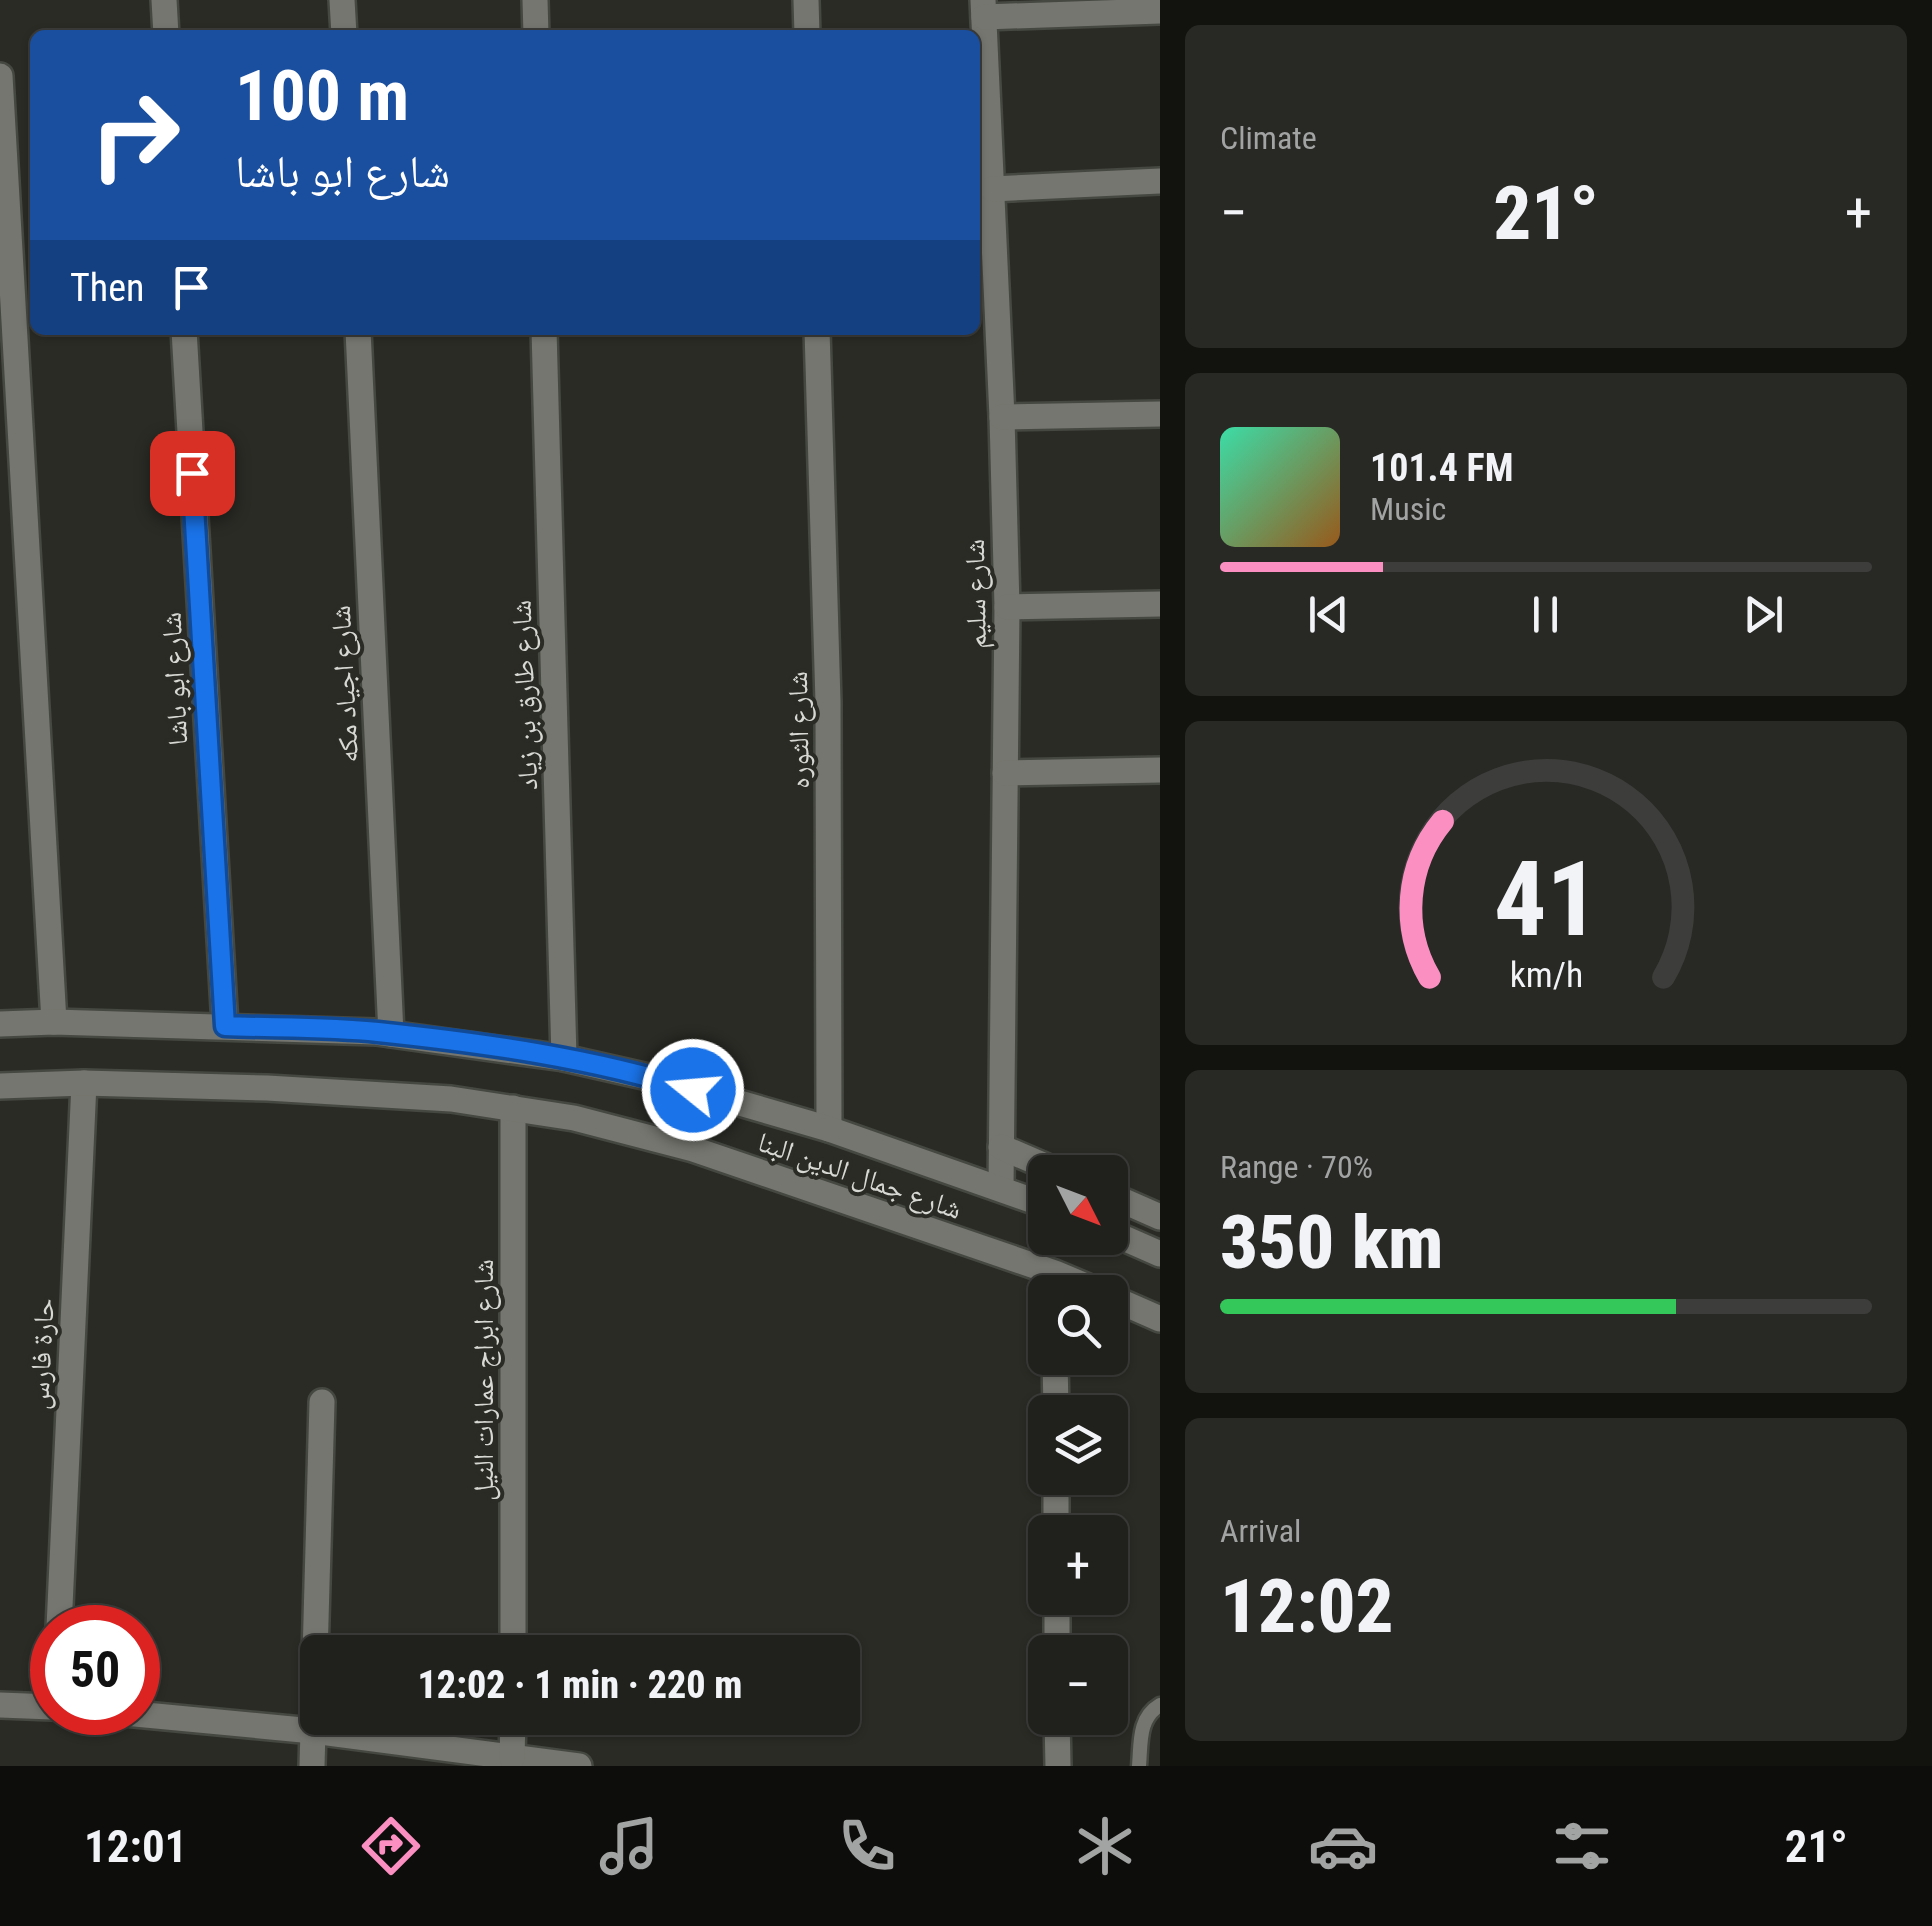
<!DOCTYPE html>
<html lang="en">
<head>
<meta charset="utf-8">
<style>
	:root { --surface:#20201c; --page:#282825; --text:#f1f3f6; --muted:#a2a3a3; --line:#3d3e3b; --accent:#fc8fc2 }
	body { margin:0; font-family:"Roboto Condensed","Noto Naskh Arabic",sans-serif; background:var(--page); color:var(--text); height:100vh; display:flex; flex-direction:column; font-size:38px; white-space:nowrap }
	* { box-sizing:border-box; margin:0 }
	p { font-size:32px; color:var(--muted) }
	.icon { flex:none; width:55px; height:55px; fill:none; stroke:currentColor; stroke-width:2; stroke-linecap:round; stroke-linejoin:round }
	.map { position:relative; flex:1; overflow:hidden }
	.side { display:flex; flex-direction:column; gap:25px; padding:25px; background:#12120f; width:772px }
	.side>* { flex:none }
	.guide { position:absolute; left:30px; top:30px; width:950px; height:305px; border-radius:15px; box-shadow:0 2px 8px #0004,0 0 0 2px var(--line); background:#1a4fa0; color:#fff; overflow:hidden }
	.needle { width:65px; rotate:132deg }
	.fabs { position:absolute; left:1028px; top:1155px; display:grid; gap:20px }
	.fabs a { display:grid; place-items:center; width:100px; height:100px; border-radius:15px; background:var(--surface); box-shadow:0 2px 8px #0004,0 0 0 2px var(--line); font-size:50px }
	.speed { position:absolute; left:30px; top:1605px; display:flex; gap:20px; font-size:50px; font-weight:700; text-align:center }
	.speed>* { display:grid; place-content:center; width:130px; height:130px; border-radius:50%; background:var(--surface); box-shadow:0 2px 8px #0004,0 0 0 2px var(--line); line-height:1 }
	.speed .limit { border:15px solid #d22; background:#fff; color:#111 }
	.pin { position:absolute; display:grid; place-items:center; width:85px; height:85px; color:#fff; margin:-42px; border-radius:20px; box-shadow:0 5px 15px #0006 }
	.me { position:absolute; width:110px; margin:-55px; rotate:287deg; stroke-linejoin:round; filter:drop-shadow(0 0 8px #0008) }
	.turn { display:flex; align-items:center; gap:35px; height:210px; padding:0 40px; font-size:45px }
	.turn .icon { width:130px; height:130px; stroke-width:2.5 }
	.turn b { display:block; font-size:70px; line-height:85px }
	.then { display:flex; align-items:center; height:95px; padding:0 40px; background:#0003; gap:20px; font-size:38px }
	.big { font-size:75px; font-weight:800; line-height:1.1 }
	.side .tile { flex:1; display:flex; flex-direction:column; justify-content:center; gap:15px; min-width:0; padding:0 35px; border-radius:15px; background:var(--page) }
	.side .dial { align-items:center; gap:0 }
	.dial svg { height:260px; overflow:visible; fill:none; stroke:var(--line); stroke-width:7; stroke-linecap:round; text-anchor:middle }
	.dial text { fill:var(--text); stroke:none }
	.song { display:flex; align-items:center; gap:30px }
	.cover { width:120px; height:120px; border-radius:15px; background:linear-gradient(135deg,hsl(160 70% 55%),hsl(30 70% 35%)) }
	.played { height:10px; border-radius:5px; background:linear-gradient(90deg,var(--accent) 25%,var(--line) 25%) }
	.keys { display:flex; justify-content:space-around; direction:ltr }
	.heat { display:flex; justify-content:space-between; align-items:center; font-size:55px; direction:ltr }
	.charge { height:15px; border-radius:8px; background:linear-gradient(90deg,#34c759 70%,var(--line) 0) }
	.trip { position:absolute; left:300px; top:1635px; width:560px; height:100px; border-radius:15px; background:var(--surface); box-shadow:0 2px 8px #0004,0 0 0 2px var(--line); font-weight:800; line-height:100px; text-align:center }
	.menu { display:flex; height:160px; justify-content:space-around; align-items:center; background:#0d0d0b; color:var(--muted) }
	.menu .icon { width:70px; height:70px }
	.menu .on { color:var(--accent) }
	.menu b { font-size:45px; color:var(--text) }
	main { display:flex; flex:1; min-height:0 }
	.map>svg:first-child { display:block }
</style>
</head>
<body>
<main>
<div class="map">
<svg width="1160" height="1766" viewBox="0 0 1160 1766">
	<rect width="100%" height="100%" fill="#2a2b25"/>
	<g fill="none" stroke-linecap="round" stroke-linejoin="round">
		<defs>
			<path id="service" d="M1139,1766C1141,1743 1138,1718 1160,1705"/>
			<g id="minor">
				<polyline points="164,0 166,35"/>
				<polyline points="342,0 344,35"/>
				<polyline points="535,0 536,35"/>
				<polyline points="806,0 807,35"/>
				<polyline points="983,0 1002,417 1007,607 1001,1188"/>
				<polyline points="984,17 1160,11"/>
				<polyline points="0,76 54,1022"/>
				<polyline points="992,189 1160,181"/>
				<polyline points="184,330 225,1025"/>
				<polyline points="358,330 391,1034"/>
				<polyline points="544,330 564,1058"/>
				<polyline points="817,330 828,702 829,1129"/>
				<polyline points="1002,417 1160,414"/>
				<polyline points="1007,607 1160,604"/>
				<polyline points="1005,773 1160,770"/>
				<polyline points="513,1108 513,1652"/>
				<polyline points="1001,1147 1059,1172"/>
				<polyline points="1110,1195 1160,1217"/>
				<polyline points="1055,1358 1056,1412"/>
				<polyline points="1056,1478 1056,1532"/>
				<polyline points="1057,1598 1057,1652"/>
				<polyline points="59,1628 84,1083"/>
				<polyline points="0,1705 52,1707"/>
				<polyline points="114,1712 313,1731 579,1766"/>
				<polyline points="1057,1718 1058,1766"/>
				<polyline points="512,1758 513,1718"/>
				<polyline points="312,1766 322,1402"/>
			</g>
			<g id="secondary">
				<polyline points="0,1024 54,1022 376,1032 564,1058 657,1079 829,1129 1045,1205"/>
				<polyline points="0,1086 84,1083 267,1088 451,1099 574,1118 693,1149 1055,1273 1100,1292"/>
				<polyline points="1110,1232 1160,1254"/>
				<polyline points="1110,1297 1160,1319"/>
			</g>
		</defs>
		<!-- service casing -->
		<use href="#service" stroke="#454741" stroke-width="19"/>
		<!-- minor casing -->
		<use href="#minor" stroke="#454741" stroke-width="30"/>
		<!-- secondary casing -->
		<use href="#secondary" stroke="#454741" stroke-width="30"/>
		<!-- service -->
		<use href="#service" stroke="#75766f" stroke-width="14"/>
		<!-- minor -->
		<use href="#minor" stroke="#75766f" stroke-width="25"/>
		<!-- secondary -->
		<use href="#secondary" stroke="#75766f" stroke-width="25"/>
	</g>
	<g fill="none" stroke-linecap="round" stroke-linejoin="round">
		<defs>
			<path id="route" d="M192,473L225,1026C276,1028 327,1027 378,1032C483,1043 592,1058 693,1090"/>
		</defs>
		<!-- route casing -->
		<use href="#route" stroke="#114b97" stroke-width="25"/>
		<!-- route -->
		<use href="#route" stroke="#1a73e8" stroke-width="18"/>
	</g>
	<g text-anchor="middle" stroke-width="8" stroke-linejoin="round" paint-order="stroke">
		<!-- street labels -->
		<g font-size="28" fill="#d7d8d4" stroke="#2a2b25">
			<text transform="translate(975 594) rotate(-91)" y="10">شارع سليم</text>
			<text transform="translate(174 679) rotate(-93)" y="10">شارع ابو باشا</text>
			<text transform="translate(344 684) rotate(-93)" y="10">شارع اجياد مكه</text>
			<text transform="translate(524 695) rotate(-92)" y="10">شارع طارق بن زياد</text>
			<text transform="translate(798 730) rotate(-91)" y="10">شارع الثوره</text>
			<text transform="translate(860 1175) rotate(19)" y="10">شارع جمال الدين البنا</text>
			<text transform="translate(41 1354) rotate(-87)" y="10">حارة فارس</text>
			<text transform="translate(483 1380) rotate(-90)" y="10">شارع ابراج عمارات النيل</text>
		</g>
	</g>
</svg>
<div class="fabs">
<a><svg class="needle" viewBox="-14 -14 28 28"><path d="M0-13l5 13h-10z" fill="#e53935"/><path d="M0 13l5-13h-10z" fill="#a2a3a3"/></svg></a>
<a><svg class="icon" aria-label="search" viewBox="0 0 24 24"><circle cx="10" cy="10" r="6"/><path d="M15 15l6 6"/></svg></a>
<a><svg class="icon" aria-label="layers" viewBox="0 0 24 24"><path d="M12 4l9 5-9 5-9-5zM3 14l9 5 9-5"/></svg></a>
<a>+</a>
<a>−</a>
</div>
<div class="speed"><div class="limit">50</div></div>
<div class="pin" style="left:192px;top:473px;background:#d93025"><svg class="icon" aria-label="arrive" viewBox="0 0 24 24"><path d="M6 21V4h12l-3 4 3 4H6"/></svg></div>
<svg class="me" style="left:693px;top:1090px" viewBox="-20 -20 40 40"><circle r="17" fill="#1a73e8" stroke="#fff" stroke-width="3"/><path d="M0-11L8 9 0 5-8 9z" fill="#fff"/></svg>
<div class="trip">12:02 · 1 min · 220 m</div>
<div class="guide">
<div class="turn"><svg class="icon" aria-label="right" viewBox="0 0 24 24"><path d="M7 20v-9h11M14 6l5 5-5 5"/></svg><div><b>100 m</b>شارع ابو باشا</div></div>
<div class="then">Then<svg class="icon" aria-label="arrive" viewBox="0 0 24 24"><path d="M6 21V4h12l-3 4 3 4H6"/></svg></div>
</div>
</div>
<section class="side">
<div class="tile"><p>Climate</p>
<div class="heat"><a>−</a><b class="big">21°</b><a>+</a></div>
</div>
<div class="tile">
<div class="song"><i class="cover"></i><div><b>101.4 FM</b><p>Music</p></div></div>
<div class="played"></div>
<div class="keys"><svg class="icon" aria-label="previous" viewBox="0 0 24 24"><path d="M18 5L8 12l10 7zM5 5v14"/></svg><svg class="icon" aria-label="pause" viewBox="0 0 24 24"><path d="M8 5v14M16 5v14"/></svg><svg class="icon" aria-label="next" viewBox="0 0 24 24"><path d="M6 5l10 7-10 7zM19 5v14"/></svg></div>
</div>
<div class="tile dial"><svg viewBox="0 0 100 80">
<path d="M14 69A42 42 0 1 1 86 69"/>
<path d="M14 69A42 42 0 0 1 18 21" stroke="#fc8fc2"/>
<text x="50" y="56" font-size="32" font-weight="700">41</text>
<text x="50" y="72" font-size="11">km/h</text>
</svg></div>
<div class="tile"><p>Range · 70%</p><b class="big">350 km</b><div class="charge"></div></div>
<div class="tile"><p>Arrival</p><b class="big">12:02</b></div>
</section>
</main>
<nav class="menu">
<b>12:01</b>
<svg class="icon on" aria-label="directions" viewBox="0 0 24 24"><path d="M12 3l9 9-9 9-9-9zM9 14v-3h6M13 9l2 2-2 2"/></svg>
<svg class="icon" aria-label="music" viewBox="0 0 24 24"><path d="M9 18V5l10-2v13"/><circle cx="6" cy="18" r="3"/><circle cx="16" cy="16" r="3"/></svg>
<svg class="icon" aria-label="phone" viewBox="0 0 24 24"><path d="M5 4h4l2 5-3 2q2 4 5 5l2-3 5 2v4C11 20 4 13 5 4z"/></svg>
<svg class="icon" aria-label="climate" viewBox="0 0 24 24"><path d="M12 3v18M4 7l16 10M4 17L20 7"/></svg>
<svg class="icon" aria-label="car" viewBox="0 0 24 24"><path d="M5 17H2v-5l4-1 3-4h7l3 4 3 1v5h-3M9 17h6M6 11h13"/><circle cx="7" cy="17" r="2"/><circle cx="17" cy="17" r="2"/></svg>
<svg class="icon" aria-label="filters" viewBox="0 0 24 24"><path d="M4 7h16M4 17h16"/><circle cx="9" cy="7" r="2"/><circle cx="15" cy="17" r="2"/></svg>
<b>21°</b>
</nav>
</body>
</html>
